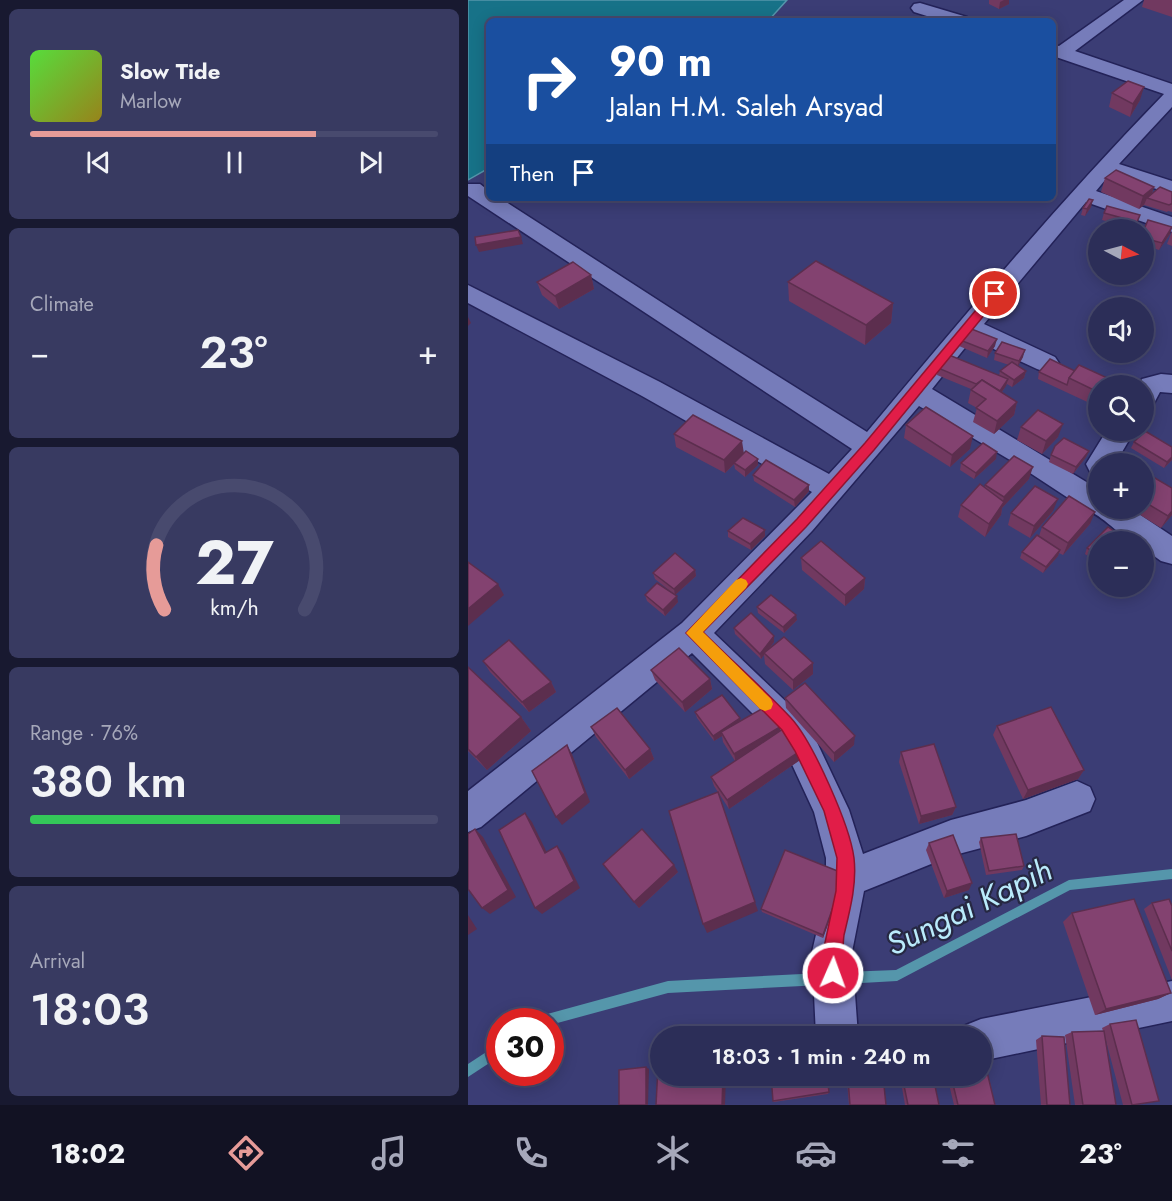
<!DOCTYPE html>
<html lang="en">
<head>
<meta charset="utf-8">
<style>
	:root { --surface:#2c2e58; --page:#383a61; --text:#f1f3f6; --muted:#a6a8ba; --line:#484a6e; --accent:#e69b98 }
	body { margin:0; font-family:Jost,sans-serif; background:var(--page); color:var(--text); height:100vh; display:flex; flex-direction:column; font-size:22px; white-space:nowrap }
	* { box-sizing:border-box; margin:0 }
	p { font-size:20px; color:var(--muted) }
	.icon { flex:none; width:33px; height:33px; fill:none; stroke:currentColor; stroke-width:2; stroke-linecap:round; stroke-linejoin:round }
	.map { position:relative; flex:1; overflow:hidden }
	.panel { display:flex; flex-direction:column; gap:9px; padding:9px; background:#181930; width:468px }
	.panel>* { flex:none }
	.hud { position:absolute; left:18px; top:18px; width:570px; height:183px; border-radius:9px; box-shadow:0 3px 15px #0003,0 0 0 2px var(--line); background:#1a4fa0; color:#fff; overflow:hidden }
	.needle { width:39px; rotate:96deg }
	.tools { position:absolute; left:620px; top:219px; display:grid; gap:12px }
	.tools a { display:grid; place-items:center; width:66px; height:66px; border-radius:50%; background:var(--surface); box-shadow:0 3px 15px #0003,0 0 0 2px var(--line); font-size:30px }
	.speed { position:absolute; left:18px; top:1008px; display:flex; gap:12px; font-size:30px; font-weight:700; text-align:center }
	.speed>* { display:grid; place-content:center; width:78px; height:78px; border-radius:50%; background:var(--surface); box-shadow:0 3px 15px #0003,0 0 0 2px var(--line); line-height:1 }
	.speed .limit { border:9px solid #d22; background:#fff; color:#111 }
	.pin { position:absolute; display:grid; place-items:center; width:51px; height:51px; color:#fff; margin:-26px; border:3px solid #fff; border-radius:50%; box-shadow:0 2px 6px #0007 }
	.me { position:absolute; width:66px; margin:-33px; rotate:2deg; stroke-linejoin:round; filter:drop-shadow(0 0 4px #0008) }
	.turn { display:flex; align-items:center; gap:21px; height:126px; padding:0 24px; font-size:27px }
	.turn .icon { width:78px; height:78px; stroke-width:2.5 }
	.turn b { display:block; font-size:42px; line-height:51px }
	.then { display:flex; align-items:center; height:57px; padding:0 24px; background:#0003; gap:12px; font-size:22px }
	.big { font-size:45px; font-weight:600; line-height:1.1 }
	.panel .widget { flex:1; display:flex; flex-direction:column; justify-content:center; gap:9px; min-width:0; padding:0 21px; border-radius:9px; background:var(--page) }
	.panel .dial { align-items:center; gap:0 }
	.dial svg { height:156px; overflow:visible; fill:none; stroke:var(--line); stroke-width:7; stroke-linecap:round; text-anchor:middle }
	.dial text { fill:var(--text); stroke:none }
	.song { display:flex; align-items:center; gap:18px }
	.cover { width:72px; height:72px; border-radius:9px; background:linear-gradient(135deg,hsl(110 70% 55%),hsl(50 70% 35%)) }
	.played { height:6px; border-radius:3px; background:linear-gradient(90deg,var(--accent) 70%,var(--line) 70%) }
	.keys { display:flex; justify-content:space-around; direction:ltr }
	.heat { display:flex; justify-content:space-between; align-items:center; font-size:33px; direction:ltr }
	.charge { height:9px; border-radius:4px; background:linear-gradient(90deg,#34c759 76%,var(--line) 0) }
	.trip { position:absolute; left:182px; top:1026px; width:342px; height:60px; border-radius:30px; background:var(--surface); box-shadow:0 3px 15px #0003,0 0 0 2px var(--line); font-weight:600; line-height:60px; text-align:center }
	.dock { display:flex; height:96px; justify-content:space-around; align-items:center; background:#121223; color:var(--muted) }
	.dock .icon { width:42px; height:42px }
	.dock .current { color:var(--accent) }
	.dock b { font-size:27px; color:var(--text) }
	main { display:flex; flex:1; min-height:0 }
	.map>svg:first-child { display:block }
</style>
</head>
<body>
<main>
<section class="panel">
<div class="widget">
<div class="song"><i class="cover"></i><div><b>Slow Tide</b><p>Marlow</p></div></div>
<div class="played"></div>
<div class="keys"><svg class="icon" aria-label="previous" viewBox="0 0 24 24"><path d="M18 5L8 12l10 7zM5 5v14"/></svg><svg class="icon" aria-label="pause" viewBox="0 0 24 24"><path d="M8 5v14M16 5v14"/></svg><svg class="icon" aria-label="next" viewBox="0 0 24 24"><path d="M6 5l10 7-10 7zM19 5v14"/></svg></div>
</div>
<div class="widget"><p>Climate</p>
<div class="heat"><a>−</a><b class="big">23°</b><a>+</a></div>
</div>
<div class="widget dial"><svg viewBox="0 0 100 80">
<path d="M14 69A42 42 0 1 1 86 69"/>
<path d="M14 69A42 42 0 0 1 10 36" stroke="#e69b98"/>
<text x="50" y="56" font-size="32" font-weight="700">27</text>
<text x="50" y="72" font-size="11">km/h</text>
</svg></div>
<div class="widget"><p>Range · 76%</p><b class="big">380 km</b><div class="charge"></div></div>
<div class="widget"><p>Arrival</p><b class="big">18:03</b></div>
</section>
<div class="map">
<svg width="704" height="1105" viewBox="0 0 704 1105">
	<rect width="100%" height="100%" fill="#3b3d75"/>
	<!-- water -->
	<polygon fill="#177288" stroke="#5596ab" stroke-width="1.5" points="0,0 319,0 300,21 21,21 21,168 0,180"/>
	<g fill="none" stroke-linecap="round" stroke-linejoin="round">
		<!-- stream -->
		<g fill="#5596ab" fill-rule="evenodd">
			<polygon points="704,869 704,879 602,890 429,981 376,984 372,982 370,978 372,974 376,972 428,970 601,880"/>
			<polygon points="354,973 358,975 360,979 358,983 354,985 200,993 82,1025 82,1022 67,1022 68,1018 72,1016 200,981"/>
			<polygon points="32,1043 32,1056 0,1077 0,1064"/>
		</g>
		<defs>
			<g id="minor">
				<path d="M656,0H675L607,51L704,84V107L651,164L704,181V194L642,174L628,191L704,217V232L618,202L516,324L587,357L591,363L587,369L578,372L569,369L504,339L464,389L630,489V508H662L704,536V564L693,561L675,548V542C653,542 639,517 620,511L547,463L451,406L344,531L246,633L331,714L345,734L381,810L395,854L483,820L558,800L609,781L622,787L627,799L622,811L558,836L483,856L396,891L384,952L390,1036H348L344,952L358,891V858L346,812L321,758L307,736L224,653L13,827L0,832V791L214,623L344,492L174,396L0,303V285L192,382L361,474L384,449L0,196V184H12L21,191V198H32L244,335L399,432C495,317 591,202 696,94L585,56V45L591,46Z"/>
				<polygon points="452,3 499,17 502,21 475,21 446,12 443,8 446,4"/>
				<polygon points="693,374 704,375 704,393 692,392 684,407 675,409 675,386 670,386 674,379"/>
				<polygon points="639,430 667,430 647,464 630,464 630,474 622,472 618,464"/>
				<polygon points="704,981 704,1021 513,1061 513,1036 494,1036 498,1025 513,1019"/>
			</g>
		</defs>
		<!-- minor casing -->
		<use href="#minor" stroke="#232258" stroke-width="3"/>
		<!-- minor -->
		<use href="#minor" fill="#767cba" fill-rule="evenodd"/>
	</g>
	<!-- wall -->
	<g fill="#713960">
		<polygon points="521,0 541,0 541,4 531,9 521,4"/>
		<polygon points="676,0 704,0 704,17 674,7"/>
		<polygon points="644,93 672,100 662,117 641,107"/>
		<polygon points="637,178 686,187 684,193 704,192 704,212 700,211 699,212 676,205 671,209 633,192"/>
		<polygon points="623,207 617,216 613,215 615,208"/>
		<polygon points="636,213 670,222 667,229 634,220"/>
		<polygon points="704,231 704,246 699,244"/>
		<polygon points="675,232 702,234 691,250 675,245"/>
		<polygon points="123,275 126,289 91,309 74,295 69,282"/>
		<polygon points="320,282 425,303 423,323 397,345 321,301"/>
		<polygon points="492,340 527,346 519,358 491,346"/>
		<polygon points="527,353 555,357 550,366 558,371 556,378 544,387 539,384 534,392 549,402 546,415 526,434 505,422 509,408 500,403 503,389 469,375 470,368 531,376 532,371 541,365 526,360"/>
		<polygon points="582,359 630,386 630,407 570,379 571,372"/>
		<polygon points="438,425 502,449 482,467 436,438"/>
		<polygon points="553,427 590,437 574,454 549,440"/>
		<polygon points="206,434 276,453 290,459 290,465 277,477 267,469 266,464 257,473 208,447"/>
		<polygon points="666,442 704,460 696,468 663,448"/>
		<polygon points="621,451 618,457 605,474 581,462 583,455"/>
		<polygon points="528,459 506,479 492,470 493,463"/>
		<polygon points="675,471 704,515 693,528 661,508 675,508"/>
		<polygon points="285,475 341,485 341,491 327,507 286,481"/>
		<polygon points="561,479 534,508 533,515 517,537 490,517 493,505 517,488 517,485"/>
		<polygon points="585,511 562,538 540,525 543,513"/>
		<polygon points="622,524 595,555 591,553 590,556 575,573 552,558 554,552 571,536 574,527"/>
		<polygon points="260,531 297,536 283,550 260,537"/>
		<polygon points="630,542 630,563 617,554 619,548"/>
		<polygon points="333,558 397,578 396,589 377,606 334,570"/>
		<polygon points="227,570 228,576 207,595 187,579 185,573"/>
		<polygon points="177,595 210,602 197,616 179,601"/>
		<polygon points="289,607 329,620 316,633 290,613"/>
		<polygon points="266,628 306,642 301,649 345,663 345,674 325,690 297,664 296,655 293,659 267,634"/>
		<polygon points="15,661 83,682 88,692 61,712 22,672"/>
		<polygon points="0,667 53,717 63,731 19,770 0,751"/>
		<polygon points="183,670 242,679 244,689 217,712 187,680"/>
		<polygon points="317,698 386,745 366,762 318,708"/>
		<polygon points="227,712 313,730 335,749 335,758 261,809 246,786 243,777 267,761 255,742 254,736 246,741 229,718"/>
		<polygon points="529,726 616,770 610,779 555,799 525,735"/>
		<polygon points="123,727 182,749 186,759 161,779 128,737"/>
		<polygon points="433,752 488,807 484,815 451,824 431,762"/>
		<polygon points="513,838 556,866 554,870 518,875 511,842"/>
		<polygon points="461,843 501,890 476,898 458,850"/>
		<polygon points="135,864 210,872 171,908"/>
		<polygon points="377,878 355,938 294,912 293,909"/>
		<polygon points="684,903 704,906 704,980 676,909"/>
		<polygon points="604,913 703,993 690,999 627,1015 595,922"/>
		<polygon points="642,1024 666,1105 655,1105 637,1037 648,1105 607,1105 597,1035 604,1032 635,1031 634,1028"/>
		<polygon points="574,1036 602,1105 573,1105 568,1040"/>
		<polygon points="432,1076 465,1076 471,1105 437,1105"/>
		<polygon points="479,1076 513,1076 527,1105 486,1105"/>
		<polygon points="380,1079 418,1105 381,1105 379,1082"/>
		<polygon points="361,1092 360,1094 306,1102 305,1101"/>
	</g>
	<!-- shaded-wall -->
	<g fill="#5c2e4e">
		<polygon points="536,0 541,0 541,4 531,9 532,2"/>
		<polygon points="676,87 672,100 662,117 665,104"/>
		<polygon points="686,187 682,199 679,198 676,205 671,209 675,196"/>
		<polygon points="625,200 623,207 617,216 619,209"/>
		<polygon points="704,227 702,234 691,250 694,243"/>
		<polygon points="53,237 55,244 11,252 8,245"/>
		<polygon points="123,275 126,289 91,309 87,296"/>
		<polygon points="425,303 423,323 397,345 398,325"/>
		<polygon points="0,317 3,323 0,326"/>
		<polygon points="529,339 527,346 519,358 520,351"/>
		<polygon points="557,350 555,357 549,368 551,361"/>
		<polygon points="558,371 556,378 544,387 546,380"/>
		<polygon points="540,379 538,386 528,400 530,394"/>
		<polygon points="549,402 546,415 526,434 529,421"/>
		<polygon points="595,424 590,437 574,454 578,441"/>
		<polygon points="505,436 502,449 482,467 484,455"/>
		<polygon points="274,441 276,454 257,473 256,460"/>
		<polygon points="621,451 618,457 605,474 608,467"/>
		<polygon points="529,452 528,459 506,479 508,473"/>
		<polygon points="704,457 704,460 696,468 699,462"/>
		<polygon points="290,459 290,465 277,477 277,470"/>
		<polygon points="565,467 561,479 534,508 533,515 517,537 521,524 534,505 536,497"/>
		<polygon points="341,485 341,491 327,507 326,500"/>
		<polygon points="590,499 585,511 562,538 566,526"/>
		<polygon points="704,511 704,515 693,528 700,516"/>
		<polygon points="627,512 622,524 595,555 600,543"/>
		<polygon points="297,530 297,536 283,550 282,544"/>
		<polygon points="592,550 590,556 575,573 578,567"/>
		<polygon points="227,570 228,576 207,595 206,589"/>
		<polygon points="397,578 396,589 377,606 377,595"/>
		<polygon points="30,584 36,595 0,626 0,609"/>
		<polygon points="209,596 210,602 197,616 195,610"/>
		<polygon points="328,615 329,620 316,633 315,627"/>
		<polygon points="306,636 306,642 297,654 296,653 296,655 293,659 292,654"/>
		<polygon points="345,663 345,674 325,690 325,680"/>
		<polygon points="242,679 244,689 217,712 214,702"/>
		<polygon points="83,682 88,692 61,712 54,702"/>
		<polygon points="53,717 63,731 19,770 8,757"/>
		<polygon points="272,718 272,723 253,732 254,736 246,741 245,736"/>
		<polygon points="312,727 313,737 268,763 266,754"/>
		<polygon points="387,736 386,745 366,762 366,753"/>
		<polygon points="99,745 104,754 122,802 94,825 88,817"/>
		<polygon points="182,749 186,759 161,779 157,770"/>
		<polygon points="335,749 335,758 261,809 259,800"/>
		<polygon points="616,770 610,779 555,799 560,790"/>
		<polygon points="488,807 484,815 451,824 453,816"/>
		<polygon points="57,813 64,822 83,861 77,853"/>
		<polygon points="7,829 15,837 48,897 22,914 14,908"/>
		<polygon points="89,846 95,853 112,888 74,914 67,908"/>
		<polygon points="206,865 210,872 171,908 166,902"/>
		<polygon points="377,874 377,878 355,938 355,935"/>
		<polygon points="504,883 501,890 476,898 479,891"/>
		<polygon points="287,902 290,911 239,933 235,924"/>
		<polygon points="0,915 9,929 0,935"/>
		<polygon points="703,993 690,999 627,1015 638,1009"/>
		<polygon points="178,1067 181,1069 180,1105 178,1105"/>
		<polygon points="255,1076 258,1076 257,1105 254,1105"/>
	</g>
	<!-- building -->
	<g fill="#834270" stroke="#5c2e4e" stroke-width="1.5">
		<polygon points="660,81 676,87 665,104 644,93"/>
		<polygon points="648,170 686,187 675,196 637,178"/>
		<polygon points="692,187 704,192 704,204 703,204 701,205 679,198"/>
		<polygon points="621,199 625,200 619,209 615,208"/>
		<polygon points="639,206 672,215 669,222 636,213"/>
		<polygon points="680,220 704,227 694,243 675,238 675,232"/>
		<polygon points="50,230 53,237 8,245 7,237"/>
		<polygon points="348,261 425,303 398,325 320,282"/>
		<polygon points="105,262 123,275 87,296 69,282"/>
		<polygon points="501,328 529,339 520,351 492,340"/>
		<polygon points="534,342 557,350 551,361 527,353"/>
		<polygon points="481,355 540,379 532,391 514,380 508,384 470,368"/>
		<polygon points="582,359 607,371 601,378 599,385 571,372"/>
		<polygon points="544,362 558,371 546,380 532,371"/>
		<polygon points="611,365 646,381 643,386 630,386 630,392 601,378"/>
		<polygon points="514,380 549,402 529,421 508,408 518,399 503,390"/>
		<polygon points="458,407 505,436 484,455 438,425"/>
		<polygon points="570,410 595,424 578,441 553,427"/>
		<polygon points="225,415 274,441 256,460 206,434"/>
		<polygon points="677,431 704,447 704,457 699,462 666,442"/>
		<polygon points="596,438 621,451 608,467 583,455 587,446"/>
		<polygon points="515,443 529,452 508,473 493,463"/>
		<polygon points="278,451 290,459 277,470 266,463"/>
		<polygon points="546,456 565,467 536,497 517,485"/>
		<polygon points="650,457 662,464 639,464"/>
		<polygon points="298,460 341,485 326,500 285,475"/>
		<polygon points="675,471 704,488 704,511 700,516 675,501"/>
		<polygon points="512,484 536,502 521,524 493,505"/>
		<polygon points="567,486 590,499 566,526 543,513"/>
		<polygon points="601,496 627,512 600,543 574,527"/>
		<polygon points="275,518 297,530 282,544 260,531"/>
		<polygon points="640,527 661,541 630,542 630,555 619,548"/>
		<polygon points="569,535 592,550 578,567 554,552"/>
		<polygon points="353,541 397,578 377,595 333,558"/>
		<polygon points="207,553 227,570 206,589 185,573"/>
		<polygon points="0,562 30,584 0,609"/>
		<polygon points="189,583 209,596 195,610 177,595"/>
		<polygon points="303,595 328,615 315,627 289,607"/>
		<polygon points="283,613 306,636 292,654 266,628"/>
		<polygon points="316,637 345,663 325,680 296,653"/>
		<polygon points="41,640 83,682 54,702 15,661"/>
		<polygon points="211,648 242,679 214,702 183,670"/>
		<polygon points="0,667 53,717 8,757 0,749"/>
		<polygon points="337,683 387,736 366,753 317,698"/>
		<polygon points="254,695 272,718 245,736 227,712"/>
		<polygon points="299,706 312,727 266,754 253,732"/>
		<polygon points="583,707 616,770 560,790 529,726"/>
		<polygon points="149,708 182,749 157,770 123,727"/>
		<polygon points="318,727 335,749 259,800 243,777"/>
		<polygon points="466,744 488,807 453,816 433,752"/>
		<polygon points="99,745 117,793 88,817 64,771"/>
		<polygon points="250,792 287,902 235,924 201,811"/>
		<polygon points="57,813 77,853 89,846 106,881 67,908 31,830"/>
		<polygon points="7,829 40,890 14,908 0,889 0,834"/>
		<polygon points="174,829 206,865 166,902 135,864"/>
		<polygon points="548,834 556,866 521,871 513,838"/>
		<polygon points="485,835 504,883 479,891 461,843"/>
		<polygon points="317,850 377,874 355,935 293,909"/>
		<polygon points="666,899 703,993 638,1009 604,913"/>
		<polygon points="701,899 704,906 704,951 684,903"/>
		<polygon points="668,1020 691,1101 664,1105 642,1024"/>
		<polygon points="636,1031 648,1105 615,1105 604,1032"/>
		<polygon points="574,1036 596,1037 602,1105 579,1105"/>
		<polygon points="513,1047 527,1105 490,1105 483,1076 513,1076"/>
		<polygon points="178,1067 178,1105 151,1105 151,1070"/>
		<polygon points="190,1067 192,1067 192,1076 255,1076 254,1105 188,1105"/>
		<polygon points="303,1076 359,1076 361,1092 305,1101"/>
		<polygon points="415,1076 418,1105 382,1105 380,1079"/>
		<polygon points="434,1076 465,1076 471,1105 440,1105"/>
	</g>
	<!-- route -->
	<path fill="#e11d48" stroke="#92132f" stroke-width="1.5" d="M527,291L531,292V297L406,450L338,527L235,632C264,661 295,688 323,718C345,742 382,826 386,858C389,884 382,910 376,935C374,949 376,969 372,979L365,982L359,979L355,952L368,891L369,858L356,811L327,751L314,730L218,633L329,519L397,443L523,292Z"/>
	<!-- slow -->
	<polygon fill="#f59e0b" points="273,578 278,580 280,584 278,588 235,632 303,699 305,704 303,709 297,711 292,709 218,633 268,580"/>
	<g text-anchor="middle" stroke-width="4.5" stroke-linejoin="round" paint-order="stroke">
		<!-- near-water labels -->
		<g font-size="32" font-style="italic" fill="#baebfb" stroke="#262842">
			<text transform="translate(501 907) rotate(-26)" y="11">Sungai Kapih</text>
		</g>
	</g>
</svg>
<div class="tools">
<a><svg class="needle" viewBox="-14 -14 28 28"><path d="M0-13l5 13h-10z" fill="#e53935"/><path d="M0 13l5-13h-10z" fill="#a6a8ba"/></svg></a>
<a><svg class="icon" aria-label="sound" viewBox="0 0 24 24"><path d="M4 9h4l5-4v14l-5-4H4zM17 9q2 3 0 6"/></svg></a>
<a><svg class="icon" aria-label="search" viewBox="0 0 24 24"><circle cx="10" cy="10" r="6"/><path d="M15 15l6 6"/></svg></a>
<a>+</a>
<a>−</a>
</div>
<div class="speed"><div class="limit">30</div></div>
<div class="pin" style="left:527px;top:294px;background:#d93025"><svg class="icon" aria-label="arrive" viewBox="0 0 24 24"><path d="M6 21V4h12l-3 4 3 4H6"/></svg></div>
<svg class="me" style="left:365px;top:973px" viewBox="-20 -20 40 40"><circle r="17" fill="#e11d48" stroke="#fff" stroke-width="3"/><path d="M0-11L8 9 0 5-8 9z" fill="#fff"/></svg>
<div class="trip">18:03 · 1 min · 240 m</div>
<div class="hud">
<div class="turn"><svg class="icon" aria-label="right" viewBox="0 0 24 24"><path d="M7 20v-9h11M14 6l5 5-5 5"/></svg><div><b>90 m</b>Jalan H.M. Saleh Arsyad</div></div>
<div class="then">Then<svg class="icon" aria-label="arrive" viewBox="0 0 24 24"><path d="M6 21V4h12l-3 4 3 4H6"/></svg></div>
</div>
</div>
</main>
<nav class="dock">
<b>18:02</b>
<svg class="icon current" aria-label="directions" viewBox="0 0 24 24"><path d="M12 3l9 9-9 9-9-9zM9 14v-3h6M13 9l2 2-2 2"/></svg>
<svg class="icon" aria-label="music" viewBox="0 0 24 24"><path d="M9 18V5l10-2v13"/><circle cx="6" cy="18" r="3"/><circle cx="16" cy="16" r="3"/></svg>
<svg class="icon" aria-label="phone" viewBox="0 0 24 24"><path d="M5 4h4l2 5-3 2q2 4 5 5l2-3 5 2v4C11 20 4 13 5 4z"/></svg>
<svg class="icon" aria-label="climate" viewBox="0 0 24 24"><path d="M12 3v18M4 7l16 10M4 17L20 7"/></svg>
<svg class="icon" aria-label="car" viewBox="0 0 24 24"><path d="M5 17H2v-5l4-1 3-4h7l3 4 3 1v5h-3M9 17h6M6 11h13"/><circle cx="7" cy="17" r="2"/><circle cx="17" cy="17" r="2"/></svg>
<svg class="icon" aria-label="filters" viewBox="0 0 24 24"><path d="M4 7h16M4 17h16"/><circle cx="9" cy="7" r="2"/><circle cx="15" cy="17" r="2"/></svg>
<b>23°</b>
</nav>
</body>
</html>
